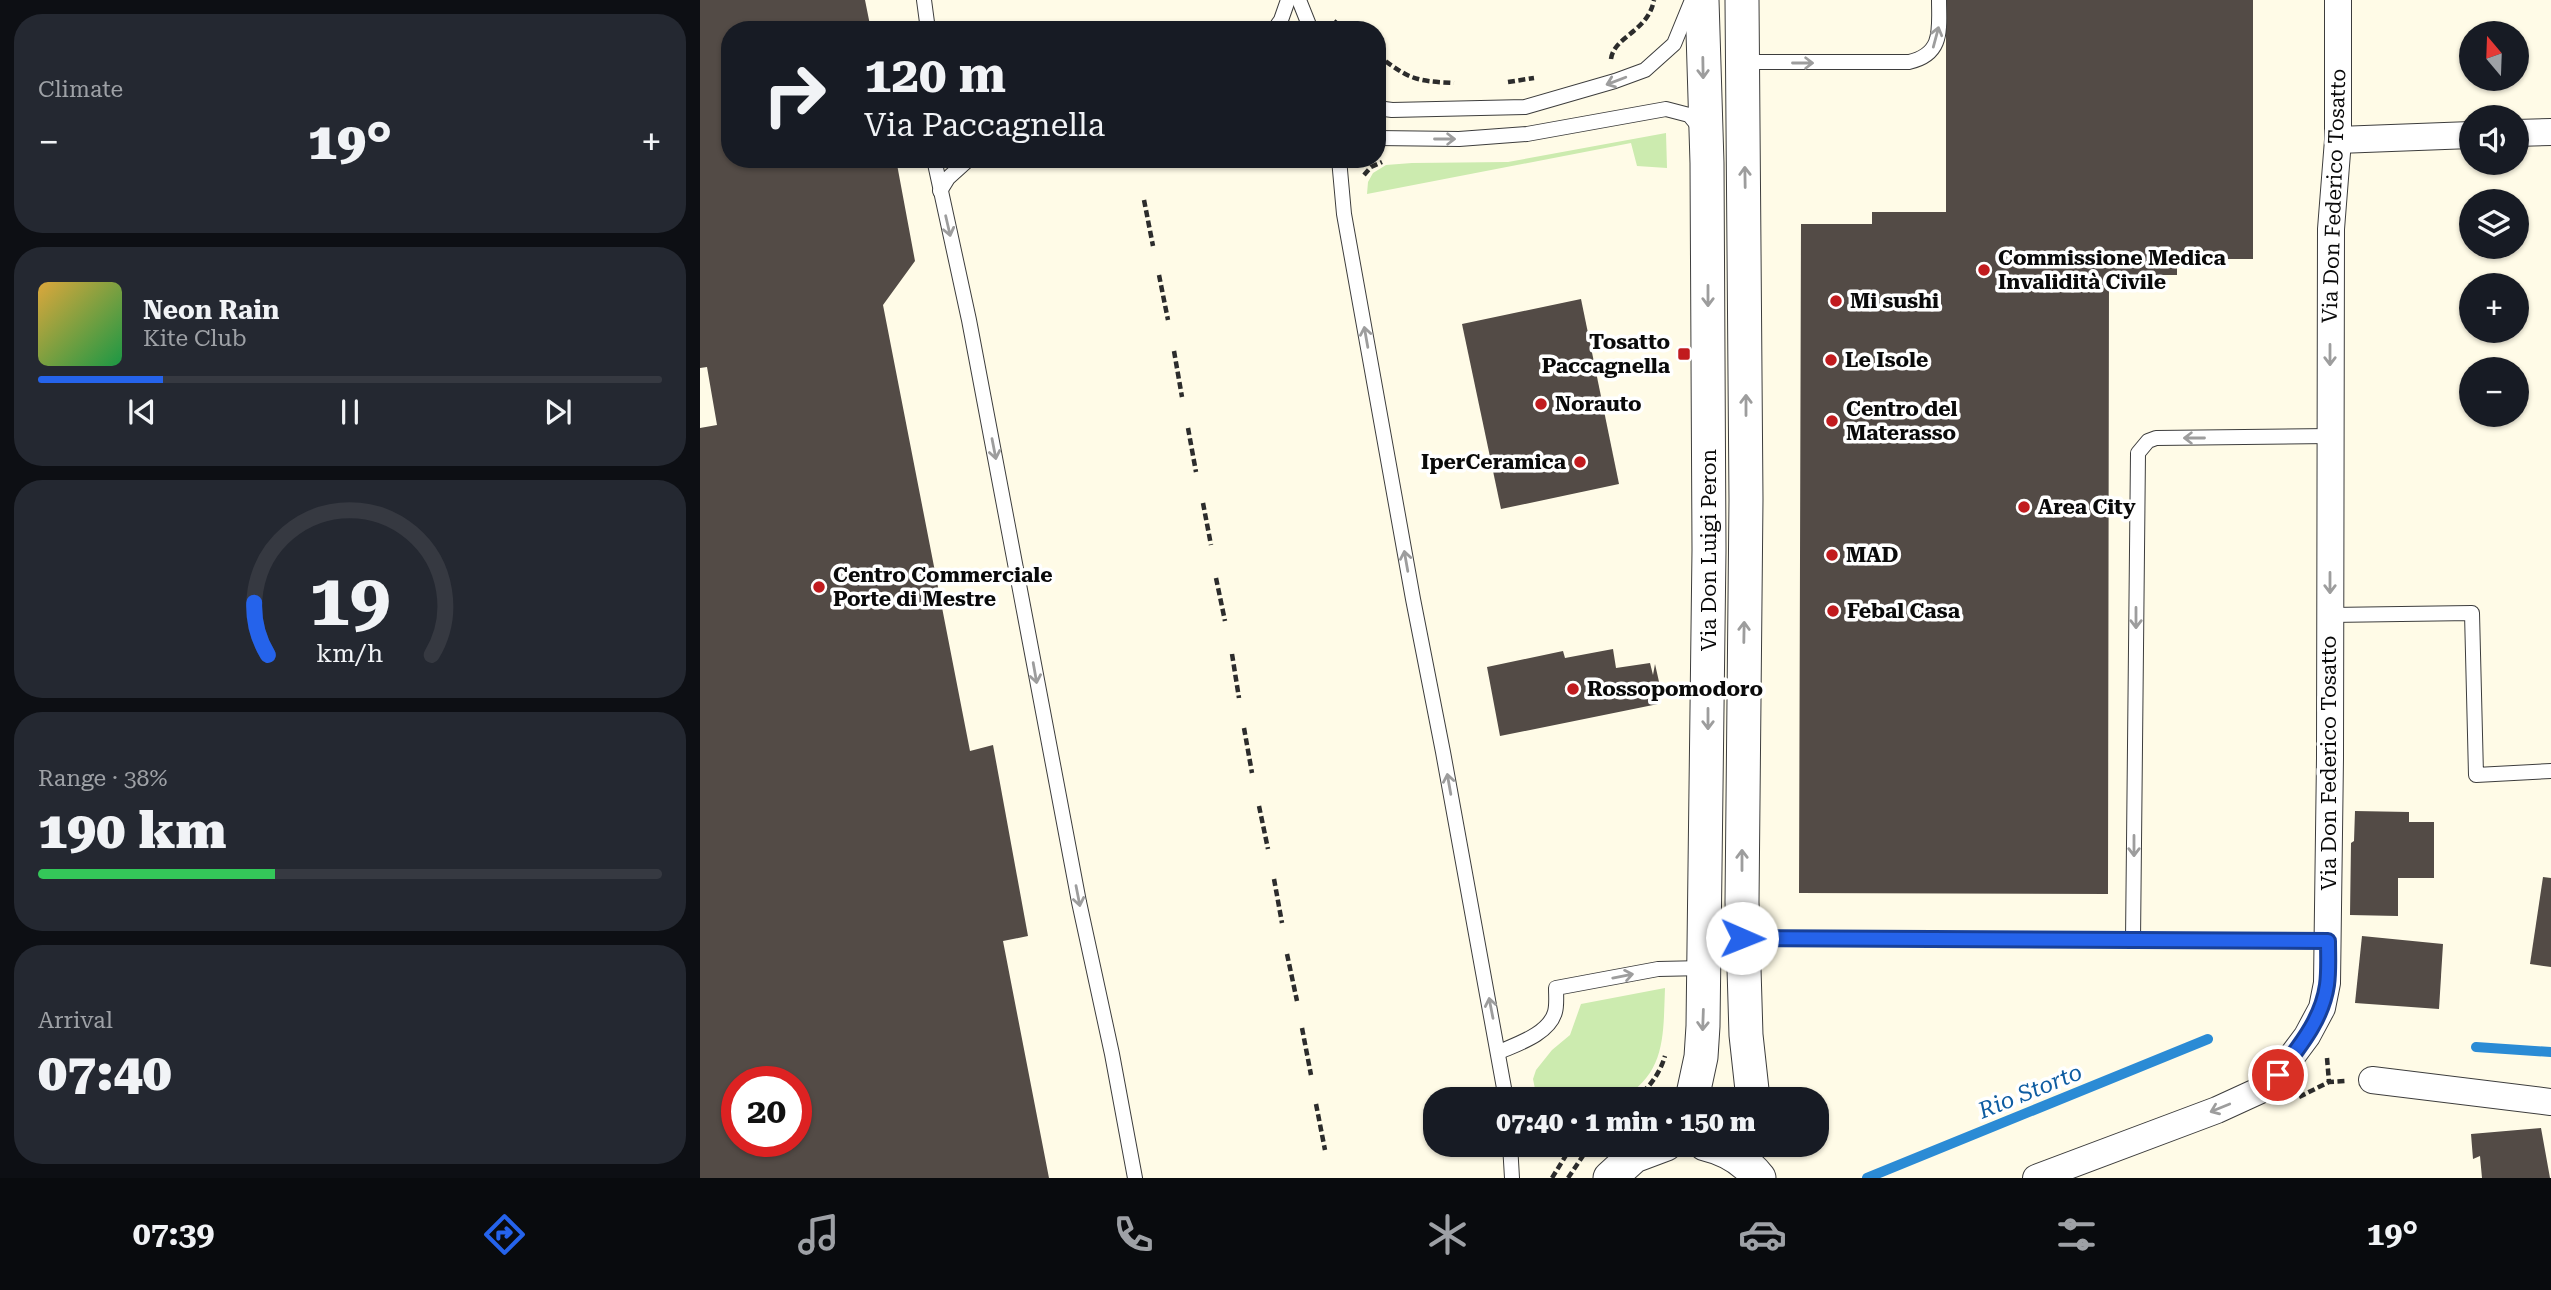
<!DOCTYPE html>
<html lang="en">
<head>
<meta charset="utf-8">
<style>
	:root { --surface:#171b24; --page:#242831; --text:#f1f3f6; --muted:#9ea1a6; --line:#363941; --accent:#2563eb }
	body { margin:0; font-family:"Roboto Serif",serif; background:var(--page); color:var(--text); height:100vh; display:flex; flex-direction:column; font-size:26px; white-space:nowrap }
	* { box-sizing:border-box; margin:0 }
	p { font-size:23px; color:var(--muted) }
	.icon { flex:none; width:38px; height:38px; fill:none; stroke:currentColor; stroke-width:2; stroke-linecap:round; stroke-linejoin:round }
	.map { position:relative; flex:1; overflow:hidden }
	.panel { display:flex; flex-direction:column; gap:14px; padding:14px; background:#0d0f14; width:700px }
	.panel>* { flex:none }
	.hud { position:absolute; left:21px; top:21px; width:665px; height:147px; border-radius:28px; box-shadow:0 2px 5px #0004; background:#171b24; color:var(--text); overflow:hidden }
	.needle { width:46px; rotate:341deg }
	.controls { position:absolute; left:1759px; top:21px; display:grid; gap:14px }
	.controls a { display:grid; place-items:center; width:70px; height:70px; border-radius:50%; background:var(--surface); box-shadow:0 2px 5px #0004; font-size:35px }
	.speed { position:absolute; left:21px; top:1066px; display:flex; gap:14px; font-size:35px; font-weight:700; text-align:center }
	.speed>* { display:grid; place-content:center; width:91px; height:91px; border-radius:50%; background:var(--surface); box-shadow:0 2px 5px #0004; line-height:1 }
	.speed .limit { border:10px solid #d22; background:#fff; color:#111 }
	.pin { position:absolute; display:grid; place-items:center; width:60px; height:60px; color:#fff; margin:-30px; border:4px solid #fff; border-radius:50%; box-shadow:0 2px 7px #0007 }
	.me { position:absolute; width:77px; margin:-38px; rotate:91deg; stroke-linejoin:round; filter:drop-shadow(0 0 5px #0008) }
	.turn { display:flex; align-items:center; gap:24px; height:147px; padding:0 28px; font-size:32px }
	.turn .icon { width:91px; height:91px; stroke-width:2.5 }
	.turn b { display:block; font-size:49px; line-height:60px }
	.big { font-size:52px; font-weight:800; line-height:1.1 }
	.panel .card { flex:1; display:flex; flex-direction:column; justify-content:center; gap:10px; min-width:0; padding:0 24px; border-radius:28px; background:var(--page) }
	.panel .dial { align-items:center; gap:0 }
	.dial svg { height:182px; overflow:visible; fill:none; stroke:var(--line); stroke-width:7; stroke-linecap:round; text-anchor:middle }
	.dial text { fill:var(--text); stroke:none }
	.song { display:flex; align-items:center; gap:21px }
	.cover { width:84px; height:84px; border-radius:10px; background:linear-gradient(135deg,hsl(40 70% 55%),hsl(140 70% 35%)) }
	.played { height:7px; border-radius:4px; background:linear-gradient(90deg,var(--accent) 20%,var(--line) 20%) }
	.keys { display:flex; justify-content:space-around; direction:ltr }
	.heat { display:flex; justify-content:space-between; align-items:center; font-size:38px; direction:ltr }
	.charge { height:10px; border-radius:5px; background:linear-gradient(90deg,#34c759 38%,var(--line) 0) }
	.trip { position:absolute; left:723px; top:1087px; width:406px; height:70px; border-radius:28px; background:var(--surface); box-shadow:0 2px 5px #0004; font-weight:800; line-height:70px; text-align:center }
	.menu { display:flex; height:112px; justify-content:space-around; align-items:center; background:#090b0e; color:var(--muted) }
	.menu .icon { width:49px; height:49px }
	.menu .current { color:var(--accent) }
	.menu b { font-size:32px; color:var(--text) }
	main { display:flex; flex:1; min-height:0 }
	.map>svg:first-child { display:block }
</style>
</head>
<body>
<main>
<section class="panel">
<div class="card"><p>Climate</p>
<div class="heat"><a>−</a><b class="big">19°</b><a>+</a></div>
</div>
<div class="card">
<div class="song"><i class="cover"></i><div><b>Neon Rain</b><p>Kite Club</p></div></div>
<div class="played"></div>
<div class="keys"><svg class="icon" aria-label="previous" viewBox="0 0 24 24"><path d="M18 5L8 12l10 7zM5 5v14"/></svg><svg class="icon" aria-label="pause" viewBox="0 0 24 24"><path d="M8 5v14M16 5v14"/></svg><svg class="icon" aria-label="next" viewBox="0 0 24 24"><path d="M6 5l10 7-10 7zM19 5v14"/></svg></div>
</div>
<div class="card dial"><svg viewBox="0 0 100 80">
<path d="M14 69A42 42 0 1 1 86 69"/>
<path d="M14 69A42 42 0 0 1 8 46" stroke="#2563eb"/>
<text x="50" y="56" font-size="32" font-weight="700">19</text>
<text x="50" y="72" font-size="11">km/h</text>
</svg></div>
<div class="card"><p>Range · 38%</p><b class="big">190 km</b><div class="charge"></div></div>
<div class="card"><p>Arrival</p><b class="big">07:40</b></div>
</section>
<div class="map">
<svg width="1851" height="1178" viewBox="0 0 1851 1178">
	<rect width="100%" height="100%" fill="#fffbe7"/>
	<!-- green -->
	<g fill="#ccebaf">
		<polygon points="966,133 967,168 937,166 931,143 667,194 668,182 673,173 686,165 712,163 808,162"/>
		<path d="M965,988C963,1034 967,1074 920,1099H837L833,1079L836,1070L852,1050L870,1035L881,1004Z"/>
	</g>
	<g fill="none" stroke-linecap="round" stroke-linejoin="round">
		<!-- stream -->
		<g stroke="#2b8bd5" stroke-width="10">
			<polyline points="1776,1047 1851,1052"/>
			<polyline points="1167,1178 1508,1039"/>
		</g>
	</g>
	<!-- building -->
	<g fill="#534b46" fill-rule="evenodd">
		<path d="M0,0H165L171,30H30V159H196L215,261L183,305L270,751L293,745L328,936L303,941L349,1178H0V428L17,425L7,367L0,368ZM37,1082H96V1141H37Z"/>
		<polygon points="1246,0 1553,0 1553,259 1477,259 1477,275 1409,275 1408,894 1099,893 1101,224 1172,224 1172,212 1246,212"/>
		<polygon points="881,299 919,484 801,509 762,324"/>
		<polygon points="913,649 916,668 950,663 953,675 955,664 962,695 958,704 800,736 787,667 863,651 865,658"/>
		<polygon points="1655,811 1709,812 1709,822 1734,822 1734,878 1698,878 1698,916 1650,915 1651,843 1654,841"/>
		<polygon points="1843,877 1851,878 1851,967 1830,964"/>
		<polygon points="1662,936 1743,944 1739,1009 1655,1003"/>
		<polygon points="1841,1128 1850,1178 1782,1178 1780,1156 1773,1159 1771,1134"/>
	</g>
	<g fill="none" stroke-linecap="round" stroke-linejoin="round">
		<defs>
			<g id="service">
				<polyline points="224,0 228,30"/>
				<polyline points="599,0 611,30"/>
				<polyline points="574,30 581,20 588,0"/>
				<path d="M1043,62H1209C1244,54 1239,29 1239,0"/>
				<polyline points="677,108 692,110 825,107 915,81 945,70 974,44 992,0"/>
				<polyline points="677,138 759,139 827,134 966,109 989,115 999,127"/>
				<polyline points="234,159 269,320 379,902 412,1054 435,1178"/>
				<polyline points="639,159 644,214 713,599 743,752 806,1099"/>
				<polyline points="240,191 248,178 269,159"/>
				<polyline points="1630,615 1772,613 1776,775 1851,771"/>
				<polyline points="1042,938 1628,941"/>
				<polyline points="1433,941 1438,453 1448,441 1456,438 1630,436"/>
				<path d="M799,1052C817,1044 849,1034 855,1012C857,1005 856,996 856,988L958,969L1004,968"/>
				<polyline points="810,1144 812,1178"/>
			</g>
			<g id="minor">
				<polyline points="1816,133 1851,132"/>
				<polyline points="1638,140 1771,135"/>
				<polyline points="1672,1080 1851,1102"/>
				<polyline points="1336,1178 1517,1110 1565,1088 1578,1075 1607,1036 1622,1008 1627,983 1630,758 1631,229 1638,140 1638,0"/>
			</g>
			<g id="tertiary">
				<polyline points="1042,0 1046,499 1042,902 1046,1035 1053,1099"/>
				<polyline points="992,1099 1001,1057 1003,1026 1009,550 1007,163 1002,0"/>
				<path d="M1005,1144C1026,1149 1046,1161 1059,1178"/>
				<polyline points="910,1178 934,1156 966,1144"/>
			</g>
		</defs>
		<!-- service casing -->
		<use href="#service" stroke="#3d3d3d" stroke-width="16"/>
		<!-- minor casing -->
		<use href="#minor" stroke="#3d3d3d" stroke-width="28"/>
		<!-- tertiary casing -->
		<use href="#tertiary" stroke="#3d3d3d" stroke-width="35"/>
		<!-- path -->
		<g stroke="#2c2c2c" stroke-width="4.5" stroke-dasharray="7 3.5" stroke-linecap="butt">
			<polyline points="634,21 644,30"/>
			<path d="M677,55C710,79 713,81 754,83"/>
			<path d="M911,59C914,36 948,32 954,0"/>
			<polyline points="808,82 834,78"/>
			<polyline points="664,175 671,167 682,162"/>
			<polyline points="444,200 453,246"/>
			<polyline points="459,275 468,320"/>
			<polyline points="474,351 482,397"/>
			<polyline points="488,428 496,472"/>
			<polyline points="503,503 511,545"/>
			<polyline points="516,578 525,621"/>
			<polyline points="532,654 539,698"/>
			<polyline points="544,728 552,773"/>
			<polyline points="559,806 568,849"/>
			<polyline points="574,879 582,923"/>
			<polyline points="587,954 597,1001"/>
			<polyline points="602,1028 611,1075"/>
			<polyline points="1627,1058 1629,1082"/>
			<polyline points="1599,1097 1629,1082 1646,1081"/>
			<path d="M934,1099C949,1089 960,1073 965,1056"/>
			<polyline points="616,1104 625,1150"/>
			<polyline points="852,1178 873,1144"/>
			<polyline points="868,1178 891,1144"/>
		</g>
		<!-- service -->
		<use href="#service" stroke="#fff" stroke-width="14"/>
		<!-- minor -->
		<use href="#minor" stroke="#fff" stroke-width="26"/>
		<!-- tertiary -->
		<use href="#tertiary" stroke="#fff" stroke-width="33"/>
	</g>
	<!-- one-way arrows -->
	<defs><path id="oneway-shaft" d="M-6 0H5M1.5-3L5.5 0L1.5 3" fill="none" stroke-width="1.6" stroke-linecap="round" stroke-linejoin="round" transform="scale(1.75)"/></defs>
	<g stroke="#9d9d9d">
		<use href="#oneway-shaft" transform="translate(1236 37) rotate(-75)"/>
		<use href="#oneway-shaft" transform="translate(1103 63)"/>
		<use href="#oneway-shaft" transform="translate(1003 68) rotate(89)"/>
		<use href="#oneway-shaft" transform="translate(916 81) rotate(159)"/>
		<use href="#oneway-shaft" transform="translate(745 139)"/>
		<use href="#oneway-shaft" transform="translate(1045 177) rotate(-91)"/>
		<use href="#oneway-shaft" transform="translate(248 226) rotate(77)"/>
		<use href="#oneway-shaft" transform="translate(1008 296) rotate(90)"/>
		<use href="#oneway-shaft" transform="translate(666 337) rotate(-100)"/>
		<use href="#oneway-shaft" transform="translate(1630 355) rotate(90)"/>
		<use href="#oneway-shaft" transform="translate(1046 405) rotate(-90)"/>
		<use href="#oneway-shaft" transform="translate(1494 438) rotate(180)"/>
		<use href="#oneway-shaft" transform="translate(294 449) rotate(79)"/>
		<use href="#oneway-shaft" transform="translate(706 561) rotate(-100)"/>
		<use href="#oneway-shaft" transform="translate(1630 583) rotate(90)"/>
		<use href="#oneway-shaft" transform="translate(1436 618) rotate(90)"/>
		<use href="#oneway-shaft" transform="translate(1044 632) rotate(-89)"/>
		<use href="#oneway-shaft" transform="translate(335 673) rotate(80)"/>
		<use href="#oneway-shaft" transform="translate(1008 719) rotate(90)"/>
		<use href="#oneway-shaft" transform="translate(749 784) rotate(-100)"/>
		<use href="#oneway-shaft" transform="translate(1434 846) rotate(90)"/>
		<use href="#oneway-shaft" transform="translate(1042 860) rotate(-90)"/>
		<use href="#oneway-shaft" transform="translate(378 896) rotate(79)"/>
		<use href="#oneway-shaft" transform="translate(923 976) rotate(-11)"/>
		<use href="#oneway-shaft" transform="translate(791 1008) rotate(-101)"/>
		<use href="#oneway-shaft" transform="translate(1003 1020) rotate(92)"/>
		<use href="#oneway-shaft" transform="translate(1520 1108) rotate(158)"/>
	</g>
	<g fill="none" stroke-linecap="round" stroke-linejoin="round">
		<defs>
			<path id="route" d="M1042,938L1628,941C1628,955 1629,971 1627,985C1622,1020 1599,1047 1578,1075"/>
		</defs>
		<!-- route casing -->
		<use href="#route" stroke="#184099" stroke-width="18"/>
		<!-- route -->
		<use href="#route" stroke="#2563eb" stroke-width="12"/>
	</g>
	<!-- markers -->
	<g fill="#c11b1e" stroke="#fff" stroke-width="2.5">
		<circle cx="1284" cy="270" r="7"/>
		<circle cx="1136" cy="301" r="7"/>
		<rect x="977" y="347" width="14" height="14" rx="3.5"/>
		<circle cx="1131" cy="360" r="7"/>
		<circle cx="841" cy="404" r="7"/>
		<circle cx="1132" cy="421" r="7"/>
		<circle cx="880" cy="462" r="7"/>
		<circle cx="1324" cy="507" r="7"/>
		<circle cx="1132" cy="555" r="7"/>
		<circle cx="119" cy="587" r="7"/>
		<circle cx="1133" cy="611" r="7"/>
		<circle cx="873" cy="689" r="7"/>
	</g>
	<g text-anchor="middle" stroke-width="7" stroke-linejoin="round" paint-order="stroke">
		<!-- street labels -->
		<g font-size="21" fill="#0a0a0a" stroke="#fff">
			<text transform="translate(1634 196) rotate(-88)" y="7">Via Don Federico Tosatto</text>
			<text transform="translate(1009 550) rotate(-90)" y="7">Via Don Luigi Peron</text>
			<text transform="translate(1629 763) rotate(-90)" y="7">Via Don Federico Tosatto</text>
		</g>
		<!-- poi labels -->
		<g font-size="21" font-weight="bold" fill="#0a0a0a" stroke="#fff" text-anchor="start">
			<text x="1298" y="265">Commissione Medica<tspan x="1298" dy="24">Invalidità Civile</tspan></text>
			<text x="1150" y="308">Mi sushi</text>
			<text x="970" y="349" text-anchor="end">Tosatto<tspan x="970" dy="24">Paccagnella</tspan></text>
			<text x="1145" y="367">Le Isole</text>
			<text x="855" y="411">Norauto</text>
			<text x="1146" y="416">Centro del<tspan x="1146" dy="24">Materasso</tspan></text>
			<text x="866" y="469" text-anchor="end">IperCeramica</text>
			<text x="1338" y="514">Area City</text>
			<text x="1146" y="562">MAD</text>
			<text x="133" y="582">Centro Commerciale<tspan x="133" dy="24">Porte di Mestre</tspan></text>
			<text x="1147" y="618">Febal Casa</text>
			<text x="887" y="696">Rossopomodoro</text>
		</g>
		<!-- water labels -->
		<g font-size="23" font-style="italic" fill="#0e5ca1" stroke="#fff">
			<text transform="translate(1330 1091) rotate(-22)" y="8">Rio Storto</text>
		</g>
	</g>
</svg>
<div class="controls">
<a><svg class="needle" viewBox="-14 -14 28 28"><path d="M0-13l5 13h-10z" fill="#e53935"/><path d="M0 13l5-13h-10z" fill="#9ea1a6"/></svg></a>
<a><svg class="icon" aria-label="sound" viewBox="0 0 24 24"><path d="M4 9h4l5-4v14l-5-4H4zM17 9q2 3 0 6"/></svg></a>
<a><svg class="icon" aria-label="layers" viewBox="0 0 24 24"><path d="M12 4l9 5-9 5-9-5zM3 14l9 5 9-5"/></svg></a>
<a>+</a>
<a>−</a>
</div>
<div class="speed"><div class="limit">20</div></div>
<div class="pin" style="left:1578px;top:1075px;background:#d93025"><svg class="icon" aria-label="arrive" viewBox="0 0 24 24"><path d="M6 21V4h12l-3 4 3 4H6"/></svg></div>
<svg class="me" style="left:1042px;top:938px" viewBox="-20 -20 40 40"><circle r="19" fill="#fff"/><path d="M0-13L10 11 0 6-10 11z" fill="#2563eb"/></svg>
<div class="trip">07:40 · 1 min · 150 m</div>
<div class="hud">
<div class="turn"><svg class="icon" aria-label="right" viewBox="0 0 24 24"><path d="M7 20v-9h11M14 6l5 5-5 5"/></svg><div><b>120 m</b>Via Paccagnella</div></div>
</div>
</div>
</main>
<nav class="menu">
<b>07:39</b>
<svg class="icon current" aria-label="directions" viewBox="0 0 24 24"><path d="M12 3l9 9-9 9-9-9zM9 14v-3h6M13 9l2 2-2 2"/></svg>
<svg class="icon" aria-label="music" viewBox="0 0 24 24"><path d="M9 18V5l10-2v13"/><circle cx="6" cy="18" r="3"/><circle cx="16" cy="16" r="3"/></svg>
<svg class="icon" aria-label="phone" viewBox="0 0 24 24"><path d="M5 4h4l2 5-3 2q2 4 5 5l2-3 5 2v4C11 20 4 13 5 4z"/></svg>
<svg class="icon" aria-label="climate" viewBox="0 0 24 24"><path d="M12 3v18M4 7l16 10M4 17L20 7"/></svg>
<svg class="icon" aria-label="car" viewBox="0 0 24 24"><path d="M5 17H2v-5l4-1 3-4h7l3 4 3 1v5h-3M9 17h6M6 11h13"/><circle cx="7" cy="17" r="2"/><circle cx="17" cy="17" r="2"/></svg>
<svg class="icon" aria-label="filters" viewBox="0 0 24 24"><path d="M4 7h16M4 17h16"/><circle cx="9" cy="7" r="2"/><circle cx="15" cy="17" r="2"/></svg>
<b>19°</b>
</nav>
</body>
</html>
